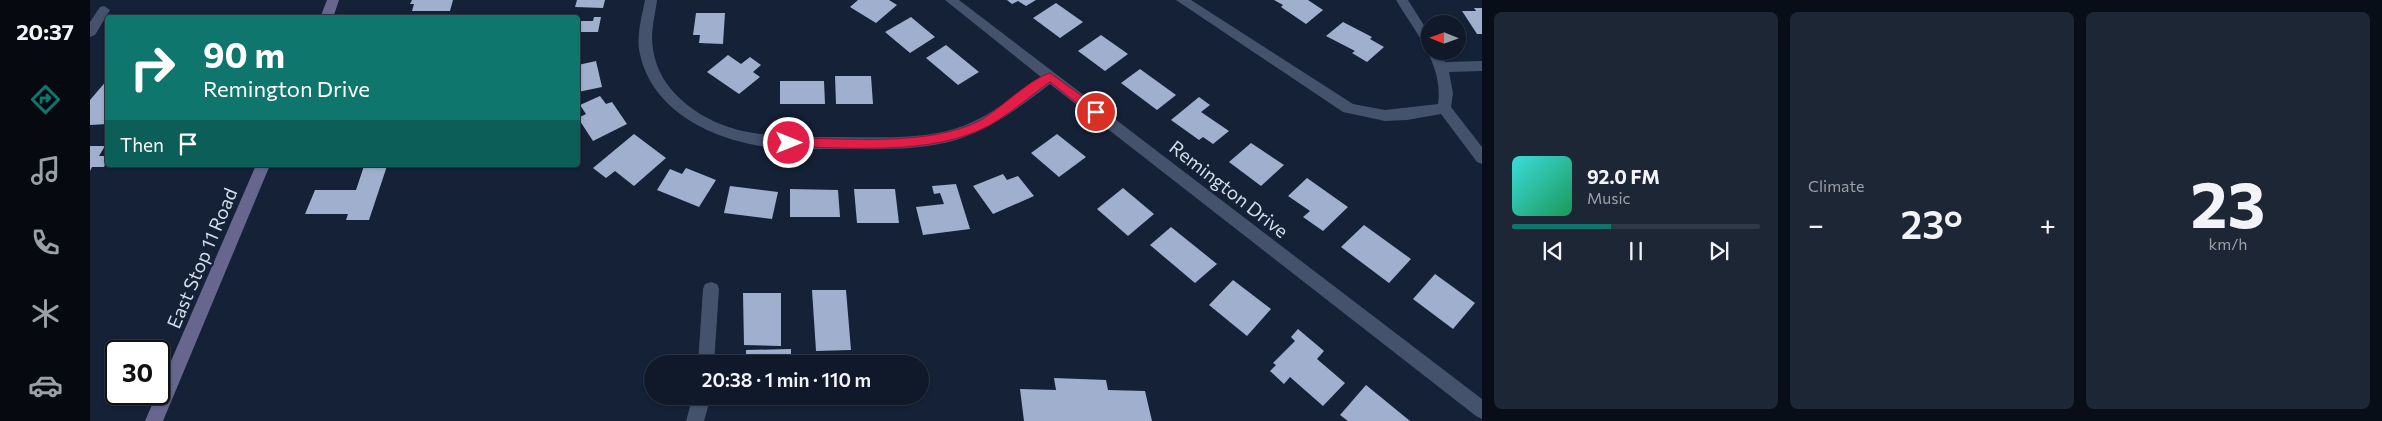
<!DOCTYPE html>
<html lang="en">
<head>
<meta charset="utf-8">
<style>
	:root { --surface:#0f1929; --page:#1d2635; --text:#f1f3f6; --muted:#9ba0a8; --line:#2f3846; --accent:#0f766e }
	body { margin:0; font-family:Commissioner,sans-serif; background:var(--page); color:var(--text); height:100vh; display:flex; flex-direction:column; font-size:19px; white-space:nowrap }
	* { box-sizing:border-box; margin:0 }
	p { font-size:16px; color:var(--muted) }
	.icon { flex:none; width:28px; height:28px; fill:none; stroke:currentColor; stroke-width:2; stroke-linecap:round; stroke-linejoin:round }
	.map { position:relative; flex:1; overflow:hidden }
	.panel { display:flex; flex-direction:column; gap:12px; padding:12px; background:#080e17; width:900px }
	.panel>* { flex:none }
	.top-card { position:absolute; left:15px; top:15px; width:475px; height:152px; border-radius:5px; box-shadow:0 1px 4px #0004,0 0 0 1px var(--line); background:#0f766e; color:#fff; overflow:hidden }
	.needle { width:32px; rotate:271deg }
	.tools { position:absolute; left:1331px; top:15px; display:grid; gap:10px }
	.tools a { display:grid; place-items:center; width:45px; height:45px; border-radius:50%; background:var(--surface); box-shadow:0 1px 4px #0004,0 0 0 1px var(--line); font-size:25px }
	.speed { position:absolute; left:15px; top:340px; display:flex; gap:10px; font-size:25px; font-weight:700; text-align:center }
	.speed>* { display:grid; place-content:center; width:65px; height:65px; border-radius:50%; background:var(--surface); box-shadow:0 1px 4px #0004,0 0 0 1px var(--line); line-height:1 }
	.speed .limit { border:2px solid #111; border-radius:8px; background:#fff; color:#111 }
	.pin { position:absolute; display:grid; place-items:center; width:42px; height:42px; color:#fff; margin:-21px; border:2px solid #fff; border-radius:50%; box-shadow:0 1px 5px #0007 }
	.me { position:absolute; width:55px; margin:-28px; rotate:90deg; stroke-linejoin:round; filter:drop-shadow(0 0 4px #0008) }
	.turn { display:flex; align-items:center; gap:18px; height:105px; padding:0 15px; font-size:22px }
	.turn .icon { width:65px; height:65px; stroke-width:2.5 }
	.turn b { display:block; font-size:35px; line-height:42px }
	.then { display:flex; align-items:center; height:48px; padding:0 15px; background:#0003; gap:10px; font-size:19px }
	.big { font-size:38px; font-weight:600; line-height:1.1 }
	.panel .tile { flex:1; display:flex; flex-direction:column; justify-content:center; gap:8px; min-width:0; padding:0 18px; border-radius:8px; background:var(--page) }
	.panel .dial { align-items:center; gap:0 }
	.dial b { font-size:65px; line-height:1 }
	.song { display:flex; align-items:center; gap:15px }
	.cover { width:60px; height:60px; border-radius:8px; background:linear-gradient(135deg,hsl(180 70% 55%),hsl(150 70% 35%)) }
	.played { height:5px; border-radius:2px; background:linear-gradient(90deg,var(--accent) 40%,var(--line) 40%) }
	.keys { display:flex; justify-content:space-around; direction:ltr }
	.heat { display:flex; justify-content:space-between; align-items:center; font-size:28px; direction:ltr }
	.panel .tiles { flex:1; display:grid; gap:12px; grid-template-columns:repeat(3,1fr) }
	.trip { position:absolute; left:554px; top:355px; width:285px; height:50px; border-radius:25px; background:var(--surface); box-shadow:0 1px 4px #0004,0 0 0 1px var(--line); font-weight:600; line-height:50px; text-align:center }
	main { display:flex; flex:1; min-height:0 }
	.tab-bar { display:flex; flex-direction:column; width:90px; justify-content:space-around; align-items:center; background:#060a10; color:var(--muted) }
	.tab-bar .icon { width:35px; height:35px }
	.tab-bar .active { color:var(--accent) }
	.tab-bar b { font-size:22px; color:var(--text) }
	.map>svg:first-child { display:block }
</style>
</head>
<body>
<main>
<nav class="tab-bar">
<b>20:37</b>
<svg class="icon active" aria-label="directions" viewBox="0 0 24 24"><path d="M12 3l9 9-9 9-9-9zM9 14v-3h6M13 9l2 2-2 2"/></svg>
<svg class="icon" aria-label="music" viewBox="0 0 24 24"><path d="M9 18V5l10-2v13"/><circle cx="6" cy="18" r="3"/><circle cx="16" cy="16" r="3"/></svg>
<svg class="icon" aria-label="phone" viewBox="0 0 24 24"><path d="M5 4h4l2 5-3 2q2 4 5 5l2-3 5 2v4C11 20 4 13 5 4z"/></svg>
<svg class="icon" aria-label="climate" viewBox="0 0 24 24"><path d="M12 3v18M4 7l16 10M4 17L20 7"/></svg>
<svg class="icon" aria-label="car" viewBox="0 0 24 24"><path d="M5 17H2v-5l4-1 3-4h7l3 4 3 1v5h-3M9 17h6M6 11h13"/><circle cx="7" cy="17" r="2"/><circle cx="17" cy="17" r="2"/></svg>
</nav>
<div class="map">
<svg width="1392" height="421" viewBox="0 0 1392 421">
	<rect width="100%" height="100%" fill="#142137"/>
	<!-- building -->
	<g fill="#9fafcd">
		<polygon points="322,0 363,0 360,11 322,11 324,4 320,4"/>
		<polygon points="487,0 515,0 513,8 485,7"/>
		<polygon points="768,0 799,0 807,5 786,23 760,7"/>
		<polygon points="917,0 946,0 936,6 928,1 922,4"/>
		<polygon points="1184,0 1218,0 1233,10 1216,24 1191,7 1193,5"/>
		<polygon points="966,3 993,22 970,38 943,18"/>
		<polygon points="1384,8 1392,8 1392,34 1387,34 1372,11 1386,11"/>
		<polygon points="606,13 635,13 633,44 609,43 610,35 603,35"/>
		<polygon points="359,14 357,18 318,18 319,15"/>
		<polygon points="504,17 511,17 508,32 489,32 488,37 488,21 503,21"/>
		<polygon points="821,17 845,37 820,53 795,32"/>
		<polygon points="1253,22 1282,37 1280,39 1294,47 1277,62 1262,53 1265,51 1236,36"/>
		<polygon points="1011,35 1038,54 1015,71 988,51"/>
		<polygon points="856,45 889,72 868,85 836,58"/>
		<polygon points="638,55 651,64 660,57 671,65 663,72 670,77 649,94 617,72"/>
		<polygon points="506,61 512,87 488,92 488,65"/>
		<polygon points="1050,69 1086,95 1067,110 1031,83"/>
		<polygon points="745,76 781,76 783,104 746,104"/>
		<polygon points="18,79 18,124 0,125 0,100"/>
		<polygon points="690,81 734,81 735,104 690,104"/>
		<polygon points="510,96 516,104 522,102 537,124 503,141 488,118 496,114 490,105"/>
		<polygon points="1109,97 1120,105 1111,112 1139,131 1123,144 1113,137 1109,140 1081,120"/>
		<polygon points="544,134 576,158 544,186 525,171 516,178 503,168"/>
		<polygon points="967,134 996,157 969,177 941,153"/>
		<polygon points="1161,143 1194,165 1171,186 1139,162"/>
		<polygon points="0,146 15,146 9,156 18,156 14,167 2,167 0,171"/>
		<polygon points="274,166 297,166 279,220 256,220 258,214 215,214 225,190 266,190"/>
		<polygon points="596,168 626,180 609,207 567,190 580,169 592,174"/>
		<polygon points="913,174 917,180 928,176 944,196 903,214 883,186"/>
		<polygon points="1217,178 1258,207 1233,231 1213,217 1220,211 1198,196"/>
		<polygon points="866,184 880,229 833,235 826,207 854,204 850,193 844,194 842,186"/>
		<polygon points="640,186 688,192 682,219 634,213"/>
		<polygon points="1033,188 1064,214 1038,236 1007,209"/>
		<polygon points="700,189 748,190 750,217 700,217"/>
		<polygon points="764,189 805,189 809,223 767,223"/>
		<polygon points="1274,225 1321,259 1299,283 1251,247"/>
		<polygon points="1081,227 1127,264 1105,283 1060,245"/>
		<polygon points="1345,274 1385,303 1363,329 1323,299"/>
		<polygon points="1143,280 1181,309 1157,336 1119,305"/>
		<polygon points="722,290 756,290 761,350 726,351"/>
		<polygon points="653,293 691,293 691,346 654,345"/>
		<polygon points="1208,329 1234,351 1227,359 1255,383 1233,406 1200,377 1194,384 1180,371 1186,365 1183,363 1205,341 1201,337"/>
		<polygon points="701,349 701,364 656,364 656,350"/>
		<polygon points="728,361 759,361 760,364 728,364"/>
		<polygon points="964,378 1016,380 1018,390 1055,391 1062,421 934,421 930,389 966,390"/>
		<polygon points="1276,385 1320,421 1258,421 1250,415"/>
		<polygon points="653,396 702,396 702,404 653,405"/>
		<rect x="711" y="396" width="54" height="10"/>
	</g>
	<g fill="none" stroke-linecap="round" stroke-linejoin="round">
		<!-- street -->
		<g fill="#44526c" fill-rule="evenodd">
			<path d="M555,0H567C565,16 560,33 563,49C566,71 578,89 595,103C639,140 696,137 750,137C788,137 827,140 864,129C896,120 924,96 951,77L855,0H869L1392,399V419L1386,416L960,84C931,106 902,129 866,140C828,151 789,149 750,149C726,149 702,150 678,147C622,140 559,110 549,49C547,33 552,16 555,0Z"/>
			<path d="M1086,0H1101L1263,104L1295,110L1348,104C1354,65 1325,32 1306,0H1318L1340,35V51H1350L1355,62L1392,61V71L1359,72L1363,93L1361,107L1392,147V164L1387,162L1351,114L1317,120L1295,121L1253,112Z"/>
			<polygon points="14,6 20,10 5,35 0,37 0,22 10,7"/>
			<polygon points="621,282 627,284 629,289 624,364 608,364 613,289 615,284"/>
			<polygon points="603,396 621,396 614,421 596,421"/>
		</g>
		<!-- secondary -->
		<g fill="#67668f" fill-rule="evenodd">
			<polygon points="237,0 249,0 243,18 230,18"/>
			<polygon points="166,165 180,165 73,421 55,421"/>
		</g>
	</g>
	<!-- route -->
	<path fill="#e11d48" stroke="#92132f" d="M960,73L1010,109V115H1002L960,82C940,96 920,114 898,126C842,156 761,147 699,147L694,143L699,138C756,138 840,147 891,120C911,108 940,79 960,73Z"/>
	<g text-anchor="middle" stroke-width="5" stroke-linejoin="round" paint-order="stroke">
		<!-- street labels -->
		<g font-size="19" fill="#d3dceb" stroke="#142137">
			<text transform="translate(1139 189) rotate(38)" y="7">Remington Drive</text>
			<text transform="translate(112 258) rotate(-67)" y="7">East Stop 11 Road</text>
		</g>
	</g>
</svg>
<div class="tools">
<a><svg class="needle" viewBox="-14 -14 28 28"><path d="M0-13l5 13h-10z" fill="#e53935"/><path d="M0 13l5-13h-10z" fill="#9ba0a8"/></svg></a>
</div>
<div class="speed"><div class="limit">30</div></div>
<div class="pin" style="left:1006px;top:112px;background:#d93025"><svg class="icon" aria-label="arrive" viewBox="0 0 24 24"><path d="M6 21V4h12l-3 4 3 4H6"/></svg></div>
<svg class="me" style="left:699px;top:143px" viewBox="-20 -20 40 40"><circle r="17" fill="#e11d48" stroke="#fff" stroke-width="3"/><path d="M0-11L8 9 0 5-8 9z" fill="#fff"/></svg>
<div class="trip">20:38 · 1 min · 110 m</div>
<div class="top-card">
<div class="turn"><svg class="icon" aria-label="right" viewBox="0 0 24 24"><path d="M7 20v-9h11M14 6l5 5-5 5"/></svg><div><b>90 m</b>Remington Drive</div></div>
<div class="then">Then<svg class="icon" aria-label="arrive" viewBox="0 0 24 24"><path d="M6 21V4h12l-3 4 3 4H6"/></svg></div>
</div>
</div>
<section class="panel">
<div class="tiles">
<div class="tile">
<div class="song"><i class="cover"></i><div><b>92.0 FM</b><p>Music</p></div></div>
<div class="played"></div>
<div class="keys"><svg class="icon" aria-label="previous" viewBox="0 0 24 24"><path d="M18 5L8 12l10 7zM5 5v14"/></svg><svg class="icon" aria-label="pause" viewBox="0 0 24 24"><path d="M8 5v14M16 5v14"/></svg><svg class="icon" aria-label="next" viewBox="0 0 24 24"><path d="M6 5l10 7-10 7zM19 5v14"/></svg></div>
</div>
<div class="tile"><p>Climate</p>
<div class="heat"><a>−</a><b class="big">23°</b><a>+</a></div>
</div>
<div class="tile dial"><b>23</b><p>km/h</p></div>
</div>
</section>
</main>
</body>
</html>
